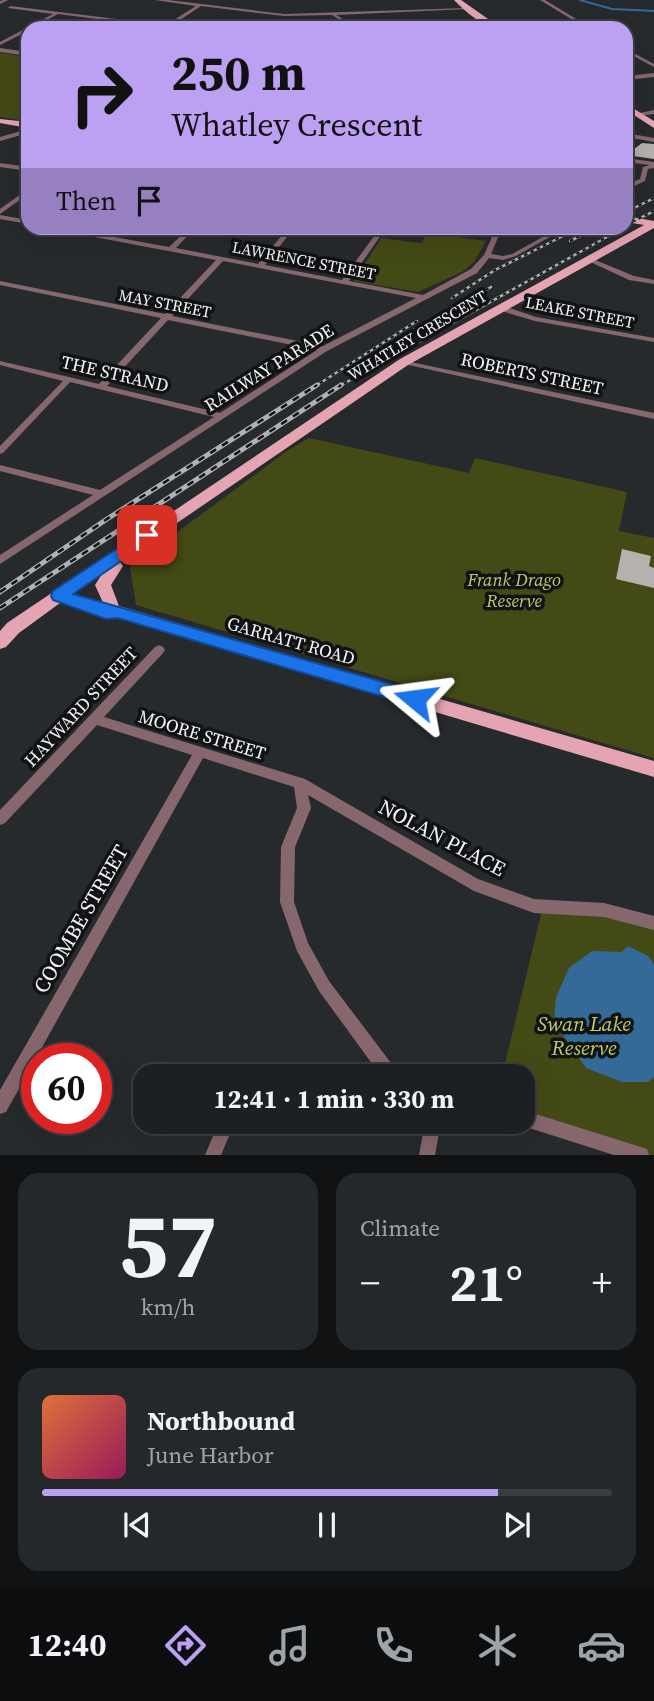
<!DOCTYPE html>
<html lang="en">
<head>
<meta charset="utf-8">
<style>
	:root { --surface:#1d2022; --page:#25282a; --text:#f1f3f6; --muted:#a0a3a5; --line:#3b3e40; --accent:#bca0f2 }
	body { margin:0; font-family:"Source Serif 4",serif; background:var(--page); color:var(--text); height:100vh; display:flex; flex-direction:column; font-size:26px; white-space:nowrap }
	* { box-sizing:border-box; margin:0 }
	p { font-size:23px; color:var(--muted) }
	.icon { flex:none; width:38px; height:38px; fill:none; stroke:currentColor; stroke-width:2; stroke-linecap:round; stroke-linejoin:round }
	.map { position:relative; height:1155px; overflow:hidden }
	.sheet { display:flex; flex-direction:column; gap:18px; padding:18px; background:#101213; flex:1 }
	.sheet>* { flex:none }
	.guide { position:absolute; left:21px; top:21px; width:612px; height:214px; border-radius:21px; box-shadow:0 7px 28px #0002,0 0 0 2px var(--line); background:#bca0f2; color:#111; overflow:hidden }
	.speed { position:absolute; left:21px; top:1043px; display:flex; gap:14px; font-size:35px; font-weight:700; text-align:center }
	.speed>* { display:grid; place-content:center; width:91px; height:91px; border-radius:50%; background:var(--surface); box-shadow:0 7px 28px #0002,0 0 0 2px var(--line); line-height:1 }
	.speed .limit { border:10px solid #d22; background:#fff; color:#111 }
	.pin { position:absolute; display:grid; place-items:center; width:60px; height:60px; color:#fff; margin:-30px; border-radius:14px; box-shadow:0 4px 10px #0006 }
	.me { position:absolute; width:77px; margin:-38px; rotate:286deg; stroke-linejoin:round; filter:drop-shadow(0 0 5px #0008) }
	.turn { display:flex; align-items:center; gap:24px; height:147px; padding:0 35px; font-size:32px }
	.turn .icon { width:91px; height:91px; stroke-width:2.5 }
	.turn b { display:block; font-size:49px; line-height:60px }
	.then { display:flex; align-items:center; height:66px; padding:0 35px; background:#0003; gap:14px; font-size:26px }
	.big { font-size:52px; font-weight:700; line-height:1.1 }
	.sheet .card { flex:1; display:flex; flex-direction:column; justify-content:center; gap:10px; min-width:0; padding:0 24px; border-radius:21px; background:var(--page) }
	.sheet .dial { align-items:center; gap:0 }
	.dial b { font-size:91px; line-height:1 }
	.song { display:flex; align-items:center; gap:21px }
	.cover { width:84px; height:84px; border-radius:10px; background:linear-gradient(135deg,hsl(20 70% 55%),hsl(330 70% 35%)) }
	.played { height:7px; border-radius:4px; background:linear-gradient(90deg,var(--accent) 80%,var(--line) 80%) }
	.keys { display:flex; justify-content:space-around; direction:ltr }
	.heat { display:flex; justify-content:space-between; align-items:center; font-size:38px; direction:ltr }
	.sheet .tiles { flex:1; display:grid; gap:18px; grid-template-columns:1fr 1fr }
	.card:last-child { grid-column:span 2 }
	.trip { position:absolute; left:133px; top:1064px; width:402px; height:70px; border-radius:21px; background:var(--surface); box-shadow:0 7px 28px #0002,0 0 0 2px var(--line); font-weight:700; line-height:70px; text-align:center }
	.tab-bar { display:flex; height:112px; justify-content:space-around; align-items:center; background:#0c0d0e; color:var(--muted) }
	.tab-bar .icon { width:49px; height:49px }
	.tab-bar .current { color:var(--accent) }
	.tab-bar b { font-size:32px; color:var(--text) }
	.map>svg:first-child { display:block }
</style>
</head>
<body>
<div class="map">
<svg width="654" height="1155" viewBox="0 0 654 1155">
	<rect width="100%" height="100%" fill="#272a2d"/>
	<!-- green -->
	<g fill="#444a15">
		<polygon points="0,53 28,57 28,121 0,117"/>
		<polygon points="428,233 486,241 474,262 462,272 418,292 354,281 381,238 421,243"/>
		<polygon points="309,438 469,473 475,458 627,492 619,531 654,538 654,758 136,605 130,567 287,451"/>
		<polygon points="543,906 654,923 654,1155 641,1155 523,1118 523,1076 502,1076"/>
	</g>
	<!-- water -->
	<polygon fill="#336a97" points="628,946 648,956 654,964 654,1077 648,1082 622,1082 586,1068 554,1022 556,997 569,968 592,951 622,952"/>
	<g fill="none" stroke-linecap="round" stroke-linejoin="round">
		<!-- stream -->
		<polyline stroke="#336a97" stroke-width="2" points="580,0 612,9 654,11"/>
	</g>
	<!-- building -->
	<g fill="#b6b0ae">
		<polygon points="642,143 654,144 654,159 626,155 629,149 633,150"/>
		<polygon points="622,549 651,556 649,566 654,568 654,588 616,579"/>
	</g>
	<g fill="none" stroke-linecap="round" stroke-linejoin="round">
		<!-- minor -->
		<g fill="#87676e" fill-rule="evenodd">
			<polygon points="3,0 8,0 0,4 0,1"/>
			<polygon points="155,0 168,0 284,14 467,8 469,9 336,15 358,28 353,28 332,15 284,16 201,6 171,26 181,28 168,28 58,14 32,28 28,28 28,31 0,45 0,42 53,14 8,8 10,6 166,25 196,6"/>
			<polygon points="540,0 545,0 591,28 586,28"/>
			<polygon points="626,49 654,64 654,67 626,52"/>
			<polygon points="654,110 654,114 638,116 635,114"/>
			<polygon points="28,129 28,133 0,141 0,137"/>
			<polygon points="626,158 654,162 654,168 648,169 645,181 626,190 626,185 640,179 643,167 650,165 626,162"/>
			<polygon points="0,163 28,167 28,171 0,167"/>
			<polygon points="28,189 28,194 0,214 0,209"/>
			<polygon points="0,215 28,220 28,224 0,219"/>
			<path d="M54,228H65L169,247L189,228H195L176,248L258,264L288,228H294L265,265L342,280L380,228H386L349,281L423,295L471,269L484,255L496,228H502L491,254L503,256L512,254L559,228H566L516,256L503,260L489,258L477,273L327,351L0,564V555L93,495L0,471V465L100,490L214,417L70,382L3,453L0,454V446L63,381L0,365V361L99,384L161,318L0,285V281L165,314L216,260L57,230ZM223,261L416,298L323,346L172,316ZM168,320L317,350L220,413L107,386Z"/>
			<polygon points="588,257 634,276 654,280 654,284 629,280 586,260 584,259"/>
			<polygon points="498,306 504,306 536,317 654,338 654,342 535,321 498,310"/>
			<polygon points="401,360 654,413 654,419 404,364 400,362"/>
			<polygon points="159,645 163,647 165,650 163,653 104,717 305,779 478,879 534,899 604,903 654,916 654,930 604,917 534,913 474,891 308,795 311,808 295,847 294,902 308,943 329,981 391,1063 399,1070 401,1076 381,1076 319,991 297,951 280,902 281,847 297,808 294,787 203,758 6,1112 0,1114 0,1090 192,755 97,725 5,823 0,825 0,810 155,647"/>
			<polygon points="523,1110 641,1147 647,1149 649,1155 614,1155 523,1126 516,1122 523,1122"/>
			<polygon points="219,1122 235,1122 221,1155 205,1155"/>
			<polygon points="425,1122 441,1122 435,1155 419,1155"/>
		</g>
		<!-- tertiary -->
		<g fill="#87676e" fill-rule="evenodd">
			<polygon points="0,48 28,52 28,56 0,52"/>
			<polygon points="654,73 654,77 626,80 626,76"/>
			<polygon points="626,133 654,138 654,142 626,137"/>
		</g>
		<!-- primary -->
		<g fill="#e5a4b2" fill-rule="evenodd">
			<path d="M454,0H461L501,28C483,28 466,12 454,0Z"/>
			<polygon points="626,104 654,121 654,128 626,110"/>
			<polygon points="0,119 28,122 28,128 0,123"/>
			<path d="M626,216L654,221V228L408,365L120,562L123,566L111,585L119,606L654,761V777L118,618H106L60,603L19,633L6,647L0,649V631L7,623L400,359L644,225L626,222ZM102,574L95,585L104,605L72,594Z"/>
		</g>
		<defs>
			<g id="rail-far1">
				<polyline points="626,212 654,198"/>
				<polyline points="626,225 654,211"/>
				<polyline points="570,241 597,228"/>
				<polyline points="452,298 495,270 579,228"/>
				<polyline points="412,331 491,287"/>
				<polyline points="314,387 417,321"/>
				<polyline points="338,387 623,228"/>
			</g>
			<g id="rail">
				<polyline points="0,592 107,519 317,385"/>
				<polyline points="0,608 341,385"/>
			</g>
		</defs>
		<!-- rail-far1 casing -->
		<use href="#rail-far1" stroke="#afb1b4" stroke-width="2.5"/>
		<!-- rail casing -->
		<use href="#rail" stroke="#afb1b4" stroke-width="5"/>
		<!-- rail-far1 -->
		<use href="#rail-far1" stroke="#111214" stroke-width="2" stroke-dasharray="3.5" stroke-linecap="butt"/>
		<!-- rail -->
		<use href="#rail" stroke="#111214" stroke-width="2.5" stroke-dasharray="7" stroke-linecap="butt"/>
	</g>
	<!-- route -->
	<polygon fill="#1a73e8" stroke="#114b97" stroke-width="2" points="147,529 155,535 153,539 73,594 415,691 422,694 424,699 422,704 415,706 118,618 106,619 53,600 51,596 53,591"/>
	<g text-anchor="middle" stroke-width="7" stroke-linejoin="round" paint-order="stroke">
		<!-- far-street labels -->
		<g font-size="16" fill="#f1f3f6" stroke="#111214">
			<text transform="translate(304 260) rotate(11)" y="6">LAWRENCE STREET</text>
			<text transform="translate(165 303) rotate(11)" y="6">MAY STREET</text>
			<text transform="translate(580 312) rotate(11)" y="6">LEAKE STREET</text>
			<text transform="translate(417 335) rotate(-31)" y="6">WHATLEY CRESCENT</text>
		</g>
		<!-- street labels -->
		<g font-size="18" fill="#f1f3f6" stroke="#111214">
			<text transform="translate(269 368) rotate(-32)" y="6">RAILWAY PARADE</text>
			<text transform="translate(115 374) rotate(13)" y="6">THE STRAND</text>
			<text transform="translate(532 374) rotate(12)" y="6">ROBERTS STREET</text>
			<text transform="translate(291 641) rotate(16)" y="6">GARRATT ROAD</text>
			<text transform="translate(81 707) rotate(-47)" y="6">HAYWARD STREET</text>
			<text transform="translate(202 735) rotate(17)" y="6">MOORE STREET</text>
		</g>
		<!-- park labels -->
		<g font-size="18" font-style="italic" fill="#becb69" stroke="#111214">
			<text x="514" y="586">Frank Drago<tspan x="514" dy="21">Reserve</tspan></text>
		</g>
		<!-- near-street labels -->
		<g font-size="21" fill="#f1f3f6" stroke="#111214">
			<text transform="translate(442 838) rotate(28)" y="7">NOLAN PLACE</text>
			<text transform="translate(81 919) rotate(-60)" y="7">COOMBE STREET</text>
		</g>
		<!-- near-park labels -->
		<g font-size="21" font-style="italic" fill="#becb69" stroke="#111214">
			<text x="584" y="1031">Swan Lake<tspan x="584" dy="24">Reserve</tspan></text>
		</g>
	</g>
</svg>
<div class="speed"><div class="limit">60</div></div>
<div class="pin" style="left:147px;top:535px;background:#d93025"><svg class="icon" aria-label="arrive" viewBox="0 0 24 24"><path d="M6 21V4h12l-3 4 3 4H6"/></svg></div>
<svg class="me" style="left:415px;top:699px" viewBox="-20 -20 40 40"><path d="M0-17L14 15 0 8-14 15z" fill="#1a73e8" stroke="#fff" stroke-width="4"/></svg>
<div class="trip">12:41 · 1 min · 330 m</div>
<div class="guide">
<div class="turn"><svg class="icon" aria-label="right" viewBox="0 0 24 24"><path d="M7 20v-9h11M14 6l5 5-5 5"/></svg><div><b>250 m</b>Whatley Crescent</div></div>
<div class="then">Then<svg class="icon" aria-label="arrive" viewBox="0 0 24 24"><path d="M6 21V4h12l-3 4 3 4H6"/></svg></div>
</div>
</div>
<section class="sheet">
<div class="tiles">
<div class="card dial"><b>57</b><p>km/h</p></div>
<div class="card"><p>Climate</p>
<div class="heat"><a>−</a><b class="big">21°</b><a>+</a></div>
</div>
<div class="card">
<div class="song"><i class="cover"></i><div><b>Northbound</b><p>June Harbor</p></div></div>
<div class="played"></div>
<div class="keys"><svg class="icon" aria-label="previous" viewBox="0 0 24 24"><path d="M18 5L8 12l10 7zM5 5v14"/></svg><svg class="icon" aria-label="pause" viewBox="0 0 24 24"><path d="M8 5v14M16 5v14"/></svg><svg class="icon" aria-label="next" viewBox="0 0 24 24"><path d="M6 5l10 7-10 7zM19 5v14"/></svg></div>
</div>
</div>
</section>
<nav class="tab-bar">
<b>12:40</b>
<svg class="icon current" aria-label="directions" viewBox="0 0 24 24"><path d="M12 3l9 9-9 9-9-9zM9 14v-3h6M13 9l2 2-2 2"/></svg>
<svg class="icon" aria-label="music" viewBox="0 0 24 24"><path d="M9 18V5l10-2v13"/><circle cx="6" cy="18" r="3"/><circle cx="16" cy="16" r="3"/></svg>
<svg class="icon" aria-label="phone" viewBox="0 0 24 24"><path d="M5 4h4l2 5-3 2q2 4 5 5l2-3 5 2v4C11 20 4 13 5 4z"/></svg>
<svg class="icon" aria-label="climate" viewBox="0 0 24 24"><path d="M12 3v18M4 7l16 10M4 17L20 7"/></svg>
<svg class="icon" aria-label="car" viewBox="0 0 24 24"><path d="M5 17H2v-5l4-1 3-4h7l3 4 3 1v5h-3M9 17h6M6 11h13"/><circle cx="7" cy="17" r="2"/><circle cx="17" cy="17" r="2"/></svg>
</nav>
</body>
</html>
